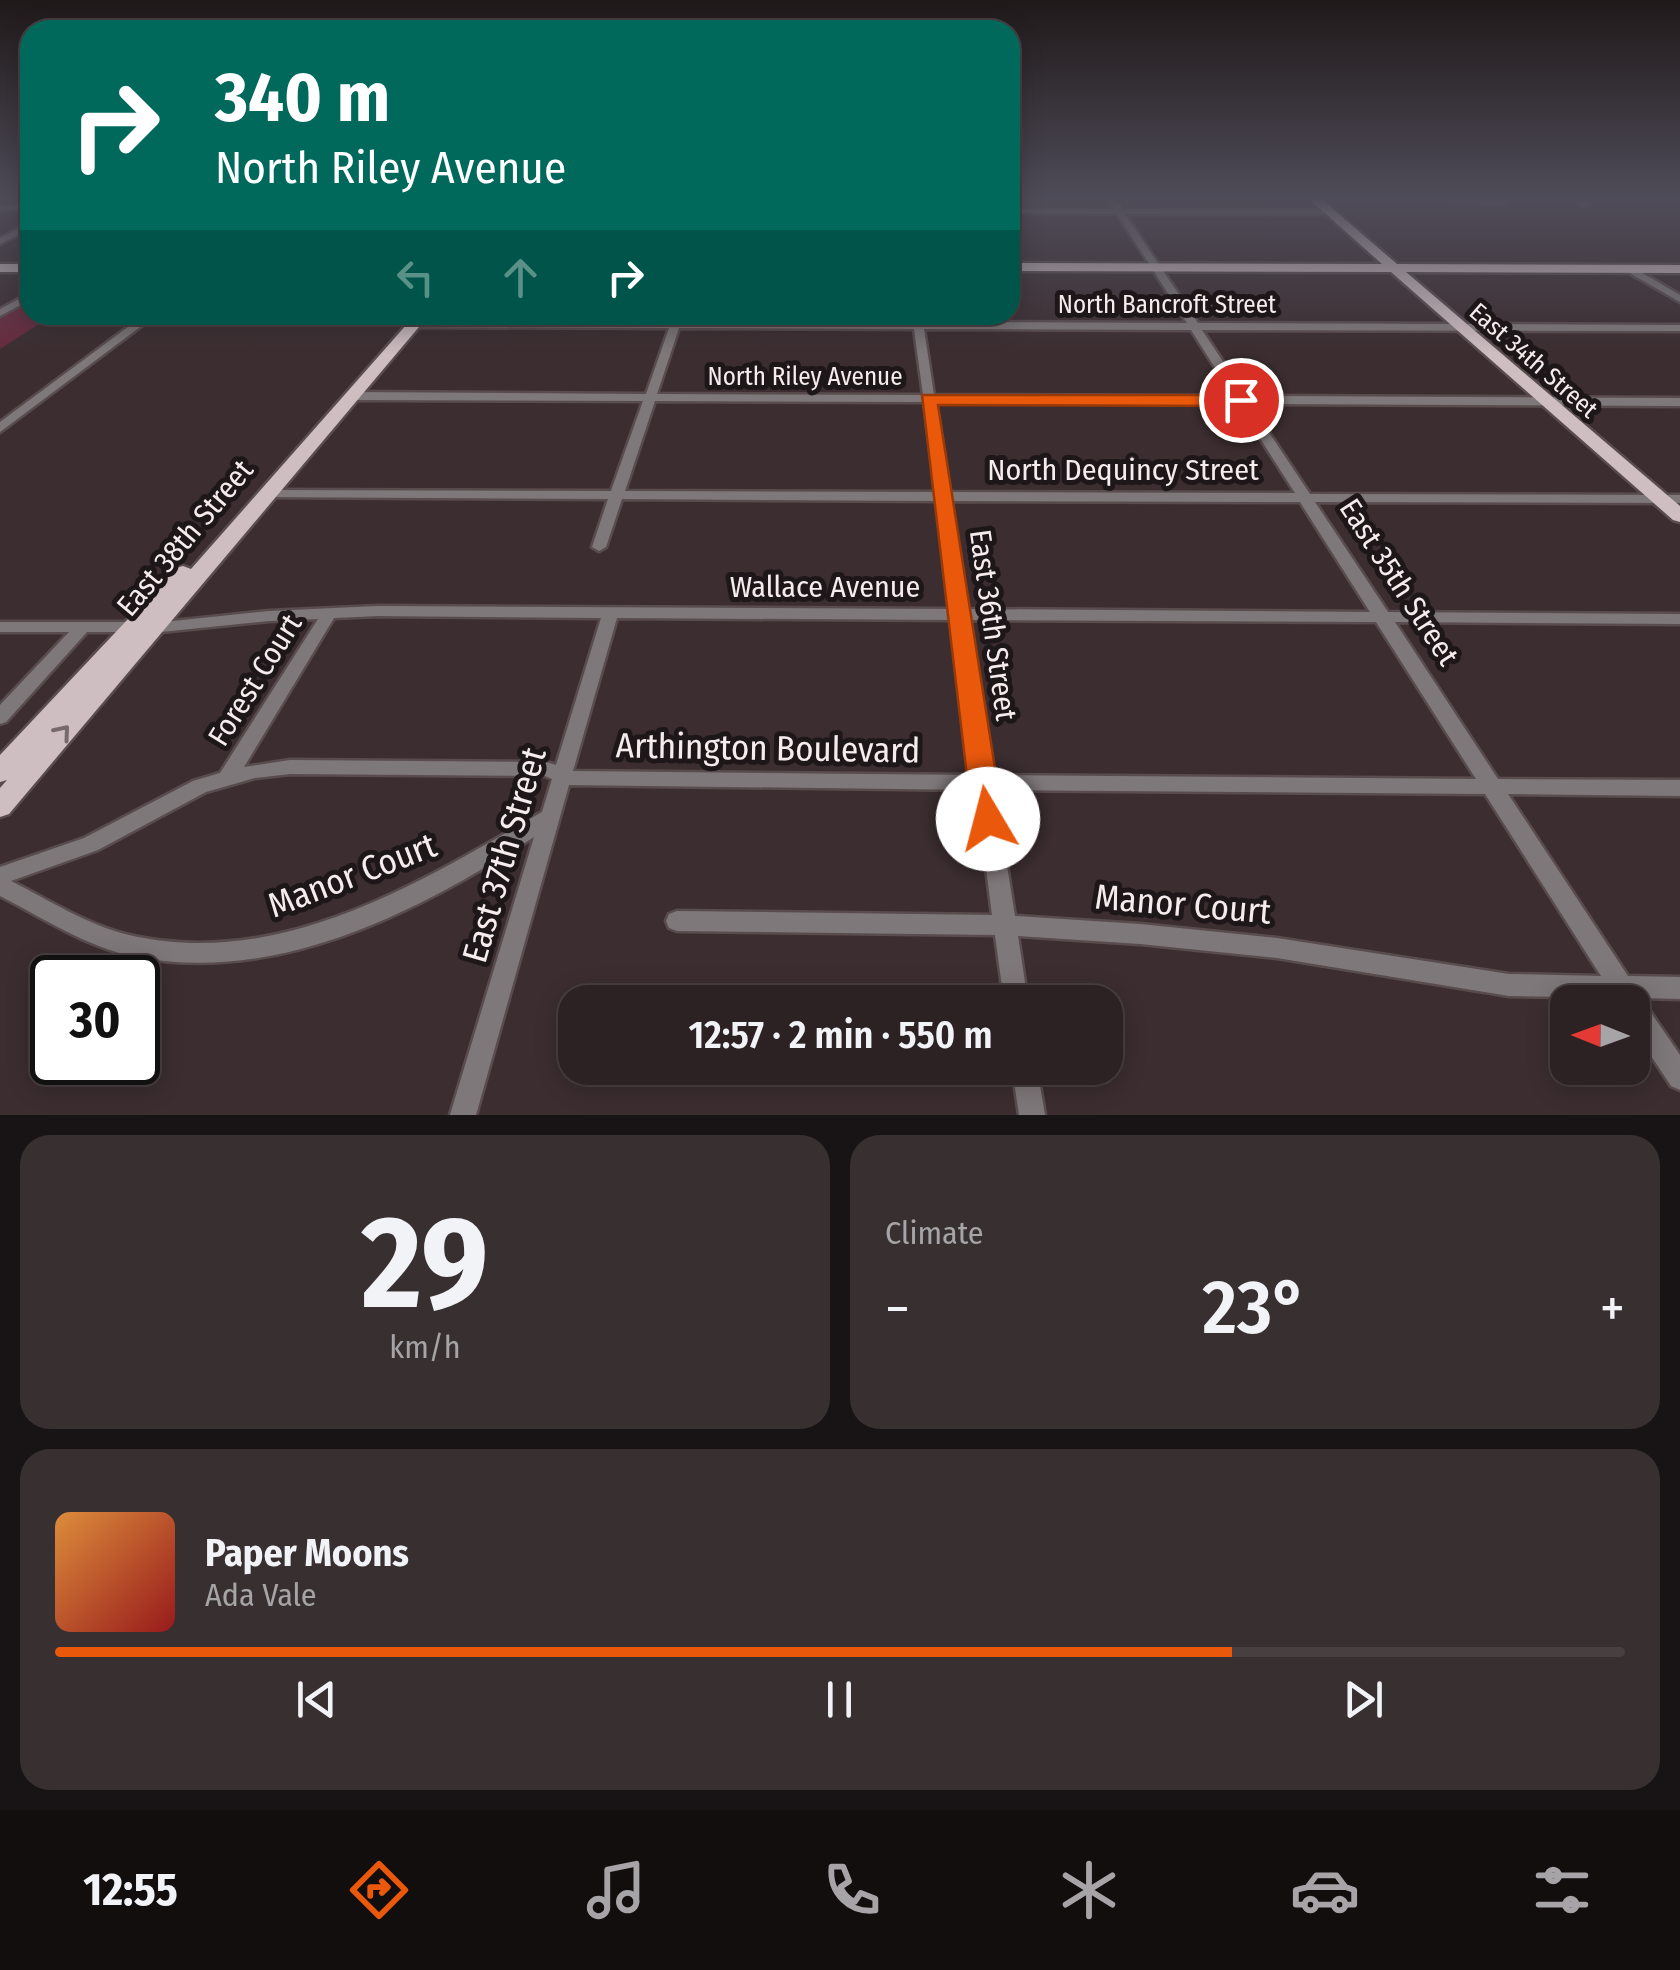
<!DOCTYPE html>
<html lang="en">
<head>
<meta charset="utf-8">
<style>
	:root { --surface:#2c2224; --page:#382f31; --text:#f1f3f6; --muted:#a6a4a6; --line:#483f41; --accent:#ea580c }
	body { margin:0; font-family:"Fira Sans Condensed",sans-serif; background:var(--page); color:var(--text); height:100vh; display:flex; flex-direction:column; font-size:38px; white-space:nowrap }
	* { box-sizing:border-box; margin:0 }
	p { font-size:32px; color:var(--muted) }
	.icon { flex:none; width:55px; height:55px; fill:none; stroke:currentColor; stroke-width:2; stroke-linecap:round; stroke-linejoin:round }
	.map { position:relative; height:1115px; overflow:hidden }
	.drawer { display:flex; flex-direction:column; gap:20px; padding:20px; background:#181314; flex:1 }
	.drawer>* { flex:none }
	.banner { position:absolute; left:20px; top:20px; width:1000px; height:305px; border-radius:30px; box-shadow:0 5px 25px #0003,0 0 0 2px var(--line); background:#00695c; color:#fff; overflow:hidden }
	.needle { width:65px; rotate:271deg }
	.controls { position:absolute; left:1550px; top:985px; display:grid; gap:20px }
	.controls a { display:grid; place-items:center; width:100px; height:100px; border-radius:20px; background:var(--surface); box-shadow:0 5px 25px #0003,0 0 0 2px var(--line); font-size:50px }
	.speed { position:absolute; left:30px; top:955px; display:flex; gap:20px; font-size:50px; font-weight:700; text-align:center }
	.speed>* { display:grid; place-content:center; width:130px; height:130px; border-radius:50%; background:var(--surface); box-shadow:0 5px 25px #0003,0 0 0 2px var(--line); line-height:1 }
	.speed .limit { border:5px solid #111; border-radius:15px; background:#fff; color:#111 }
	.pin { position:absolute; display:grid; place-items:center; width:85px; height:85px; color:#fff; margin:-42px; border:5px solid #fff; border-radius:50%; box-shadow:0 2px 10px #0007 }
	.me { position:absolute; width:110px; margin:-55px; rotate:352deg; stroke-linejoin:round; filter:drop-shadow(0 0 8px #0008) }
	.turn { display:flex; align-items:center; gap:35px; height:210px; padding:0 30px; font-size:45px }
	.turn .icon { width:130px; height:130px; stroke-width:2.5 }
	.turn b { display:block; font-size:70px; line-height:85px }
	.lanes { display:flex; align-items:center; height:95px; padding:0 30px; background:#0003; justify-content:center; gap:50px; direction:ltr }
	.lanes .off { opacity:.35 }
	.big { font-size:75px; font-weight:600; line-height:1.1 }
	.drawer .tile { flex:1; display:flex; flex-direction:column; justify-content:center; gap:15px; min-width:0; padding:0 35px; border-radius:30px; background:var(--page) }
	.drawer .dial { align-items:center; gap:0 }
	.dial b { font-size:130px; line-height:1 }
	.song { display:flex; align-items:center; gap:30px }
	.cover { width:120px; height:120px; border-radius:15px; background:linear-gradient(135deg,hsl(30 70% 55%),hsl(0 70% 35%)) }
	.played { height:10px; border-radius:5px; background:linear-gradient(90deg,var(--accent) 75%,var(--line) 75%) }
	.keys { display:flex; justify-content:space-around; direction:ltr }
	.heat { display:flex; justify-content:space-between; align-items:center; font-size:55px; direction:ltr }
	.drawer .tiles { flex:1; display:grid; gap:20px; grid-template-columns:1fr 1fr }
	.tile:last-child { grid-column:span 2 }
	.trip { position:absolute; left:558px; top:985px; width:565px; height:100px; border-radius:30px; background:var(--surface); box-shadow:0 5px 25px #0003,0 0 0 2px var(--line); font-weight:600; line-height:100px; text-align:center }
	.dock { display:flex; height:160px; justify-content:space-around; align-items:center; background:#120e0e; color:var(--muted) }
	.dock .icon { width:70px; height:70px }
	.dock .on { color:var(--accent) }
	.dock b { font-size:45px; color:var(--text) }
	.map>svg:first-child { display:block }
</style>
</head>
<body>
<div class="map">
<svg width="1680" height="1115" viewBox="0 0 1680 1115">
	<rect width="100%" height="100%" fill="#3b2d30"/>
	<!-- green -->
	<polygon fill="#672b3e" points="30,305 30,315 53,315 0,349 0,306"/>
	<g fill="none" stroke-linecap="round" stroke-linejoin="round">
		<defs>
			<g id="minor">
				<path d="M1107,198H1115L1122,209L1331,210V214H1125L1198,323L1680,325V331L1202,330L1246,396L1680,398V406L1250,404L1310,494L1680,495V503L1315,502L1388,612L1680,614V624L1395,622L1498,779L1680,780V796L1508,794L1628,976L1680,977V999L1641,998L1680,1055V1090L1671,1086L1632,1027V1002H1618L1615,998L1509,996L1277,958L1140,944L1018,936L1028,1002H1004L995,935L677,931L669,928L666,921L669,914L677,911L992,915L976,790L569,785L476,1115H450L534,837C418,912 275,986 132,956C85,946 43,918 0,896V867L84,838L193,781L220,773L318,619L269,621L151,633L145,632L143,628L145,624L269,611L378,606L951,609L937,501L622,499L606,547L599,551L592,547L608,499L260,497L258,494L265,490L611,491L643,401L350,400L344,396L350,392L646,394L669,328L413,327L408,324L409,322H671L677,316L681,317V322H913L912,315H922L923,322L1187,323L1117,214L1010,213V209H1114ZM679,328L914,329L923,395L657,394ZM924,329L1191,330L1233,396L934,395ZM655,401L924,402L936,492L625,491ZM936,402L1238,404L1295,493L949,492ZM951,501L1300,502L1370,612L967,609ZM378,616L601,618L556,765L546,762L290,760L244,767L334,618ZM617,618L953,620L974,775L573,771ZM969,620L1376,622L1476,779L993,775ZM290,774L545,776L552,779L542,812C418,884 279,970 129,935C87,925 49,900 11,881L98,850L206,792L255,778ZM995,790L1485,794L1601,976L1509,974L1277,938L1140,924L1015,916Z"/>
				<polygon points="1410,198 1502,201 1516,198 1503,205"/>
				<polygon points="1569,198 1579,198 1589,205 1582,207"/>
				<rect x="0" y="206" width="30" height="4"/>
				<polygon points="30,223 30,229 0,244 0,238"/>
				<polygon points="1626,267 1632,267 1680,295 1680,302 1626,271"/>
				<polygon points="30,293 30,300 0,316 0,309"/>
				<polygon points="144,315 156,315 0,432 0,422"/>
				<polygon points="0,622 130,622 138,627 130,632 87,632 6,722 0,724 0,705 69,632 0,632"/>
				<polygon points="1012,1068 1037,1068 1045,1115 1019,1115"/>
			</g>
			<g id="major">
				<polygon points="1308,198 1320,198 1397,264 1680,265 1680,273 1406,272 1680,506 1680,522 1673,520 1391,272 1010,271 1010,263 1382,264"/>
				<rect x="0" y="264" width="30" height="8"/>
				<polygon points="415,315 429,315 9,814 0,817 0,788 7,780 0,782 0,755 176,568 183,566 191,569"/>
			</g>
		</defs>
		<!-- minor casing -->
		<use href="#minor" stroke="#594c4e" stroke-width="5"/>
		<!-- major casing -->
		<use href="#major" stroke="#594c4e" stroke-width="5"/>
		<!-- minor -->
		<use href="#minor" fill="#7f787a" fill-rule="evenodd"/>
		<!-- major -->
		<use href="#major" fill="#cebec2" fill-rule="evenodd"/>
	</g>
	<!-- one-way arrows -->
	<defs><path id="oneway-chevron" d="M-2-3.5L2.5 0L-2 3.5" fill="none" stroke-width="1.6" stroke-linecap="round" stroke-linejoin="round" transform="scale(2.5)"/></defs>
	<use stroke="#766a6e" href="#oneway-chevron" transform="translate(63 732) rotate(-50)"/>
	<!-- sky -->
	<linearGradient id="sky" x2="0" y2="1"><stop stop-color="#20191a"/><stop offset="0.56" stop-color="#4f4c59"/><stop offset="1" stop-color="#4f4c59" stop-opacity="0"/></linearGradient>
	<rect width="1680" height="355" fill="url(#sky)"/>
	<!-- route -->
	<polygon fill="#ea580c" stroke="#983908" stroke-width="2.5" points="922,395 1241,395 1250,400 1241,406 938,405 1003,819 999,828 988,831 977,828 972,819"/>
	<g text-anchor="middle" stroke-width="10" stroke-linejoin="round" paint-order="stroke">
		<!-- far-street labels -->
		<g font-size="25" fill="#f6ecee" stroke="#1e1719">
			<text x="1167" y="313">North Bancroft Street</text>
			<text transform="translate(1534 360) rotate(41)" y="9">East 34th Street</text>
			<text x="805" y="385">North Riley Avenue</text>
		</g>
		<!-- street labels -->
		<g font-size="30" fill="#f6ecee" stroke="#1e1719">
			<text x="1123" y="480">North Dequincy Street</text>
			<text transform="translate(185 538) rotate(-50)" y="10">East 38th Street</text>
			<text transform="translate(1399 582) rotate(57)" y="10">East 35th Street</text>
			<text x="825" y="597">Wallace Avenue</text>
			<text transform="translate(993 625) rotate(82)" y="10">East 36th Street</text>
			<text transform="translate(255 680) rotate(-58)" y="10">Forest Court</text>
		</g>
		<!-- near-street labels -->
		<g font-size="35" fill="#f6ecee" stroke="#1e1719">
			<text transform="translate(768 748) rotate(1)" y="12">Arthington Boulevard</text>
			<text transform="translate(504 855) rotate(-74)" y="12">East 37th Street</text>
			<text transform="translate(352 875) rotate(-21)" y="12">Manor Court</text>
			<text transform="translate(1183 904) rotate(5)" y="12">Manor Court</text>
		</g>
	</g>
</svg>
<div class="controls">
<a><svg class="needle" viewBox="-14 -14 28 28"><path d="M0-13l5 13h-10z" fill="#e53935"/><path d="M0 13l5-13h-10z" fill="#a6a4a6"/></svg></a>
</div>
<div class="speed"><div class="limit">30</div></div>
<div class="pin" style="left:1241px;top:400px;background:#d93025"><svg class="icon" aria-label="arrive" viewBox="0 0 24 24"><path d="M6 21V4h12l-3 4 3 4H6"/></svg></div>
<svg class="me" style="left:988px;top:819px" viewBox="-20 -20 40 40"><circle r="19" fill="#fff"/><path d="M0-13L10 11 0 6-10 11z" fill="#ea580c"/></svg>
<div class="trip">12:57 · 2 min · 550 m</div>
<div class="banner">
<div class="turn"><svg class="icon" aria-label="right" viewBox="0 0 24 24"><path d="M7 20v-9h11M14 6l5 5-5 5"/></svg><div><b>340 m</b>North Riley Avenue</div></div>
<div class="lanes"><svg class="icon off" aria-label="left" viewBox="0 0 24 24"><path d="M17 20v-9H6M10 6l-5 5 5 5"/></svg><svg class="icon off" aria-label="ahead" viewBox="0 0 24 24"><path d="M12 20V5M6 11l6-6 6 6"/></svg><svg class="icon" aria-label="right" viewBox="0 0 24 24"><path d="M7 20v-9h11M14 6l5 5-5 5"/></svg></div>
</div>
</div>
<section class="drawer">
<div class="tiles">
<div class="tile dial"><b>29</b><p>km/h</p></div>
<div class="tile"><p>Climate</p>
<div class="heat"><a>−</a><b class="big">23°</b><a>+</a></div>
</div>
<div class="tile">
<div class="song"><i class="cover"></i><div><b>Paper Moons</b><p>Ada Vale</p></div></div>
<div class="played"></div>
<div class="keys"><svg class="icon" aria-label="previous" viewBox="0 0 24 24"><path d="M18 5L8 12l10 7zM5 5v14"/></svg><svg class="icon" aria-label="pause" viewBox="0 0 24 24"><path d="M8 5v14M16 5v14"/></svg><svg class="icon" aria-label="next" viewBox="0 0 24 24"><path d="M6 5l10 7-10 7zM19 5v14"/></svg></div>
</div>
</div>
</section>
<nav class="dock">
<b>12:55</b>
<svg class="icon on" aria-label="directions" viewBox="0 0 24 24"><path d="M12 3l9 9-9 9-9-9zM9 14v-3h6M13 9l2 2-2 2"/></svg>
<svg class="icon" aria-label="music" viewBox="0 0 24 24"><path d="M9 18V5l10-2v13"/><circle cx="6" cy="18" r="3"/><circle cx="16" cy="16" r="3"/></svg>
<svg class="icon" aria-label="phone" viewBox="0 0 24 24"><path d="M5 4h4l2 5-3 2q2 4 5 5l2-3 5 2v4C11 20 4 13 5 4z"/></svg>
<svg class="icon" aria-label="climate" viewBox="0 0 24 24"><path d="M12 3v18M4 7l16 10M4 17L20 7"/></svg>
<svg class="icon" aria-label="car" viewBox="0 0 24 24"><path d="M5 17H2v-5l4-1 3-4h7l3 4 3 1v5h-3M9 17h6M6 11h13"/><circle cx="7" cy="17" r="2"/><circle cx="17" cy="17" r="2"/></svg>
<svg class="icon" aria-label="filters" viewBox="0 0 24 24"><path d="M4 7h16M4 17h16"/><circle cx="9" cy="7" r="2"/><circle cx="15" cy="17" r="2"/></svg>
</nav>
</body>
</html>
